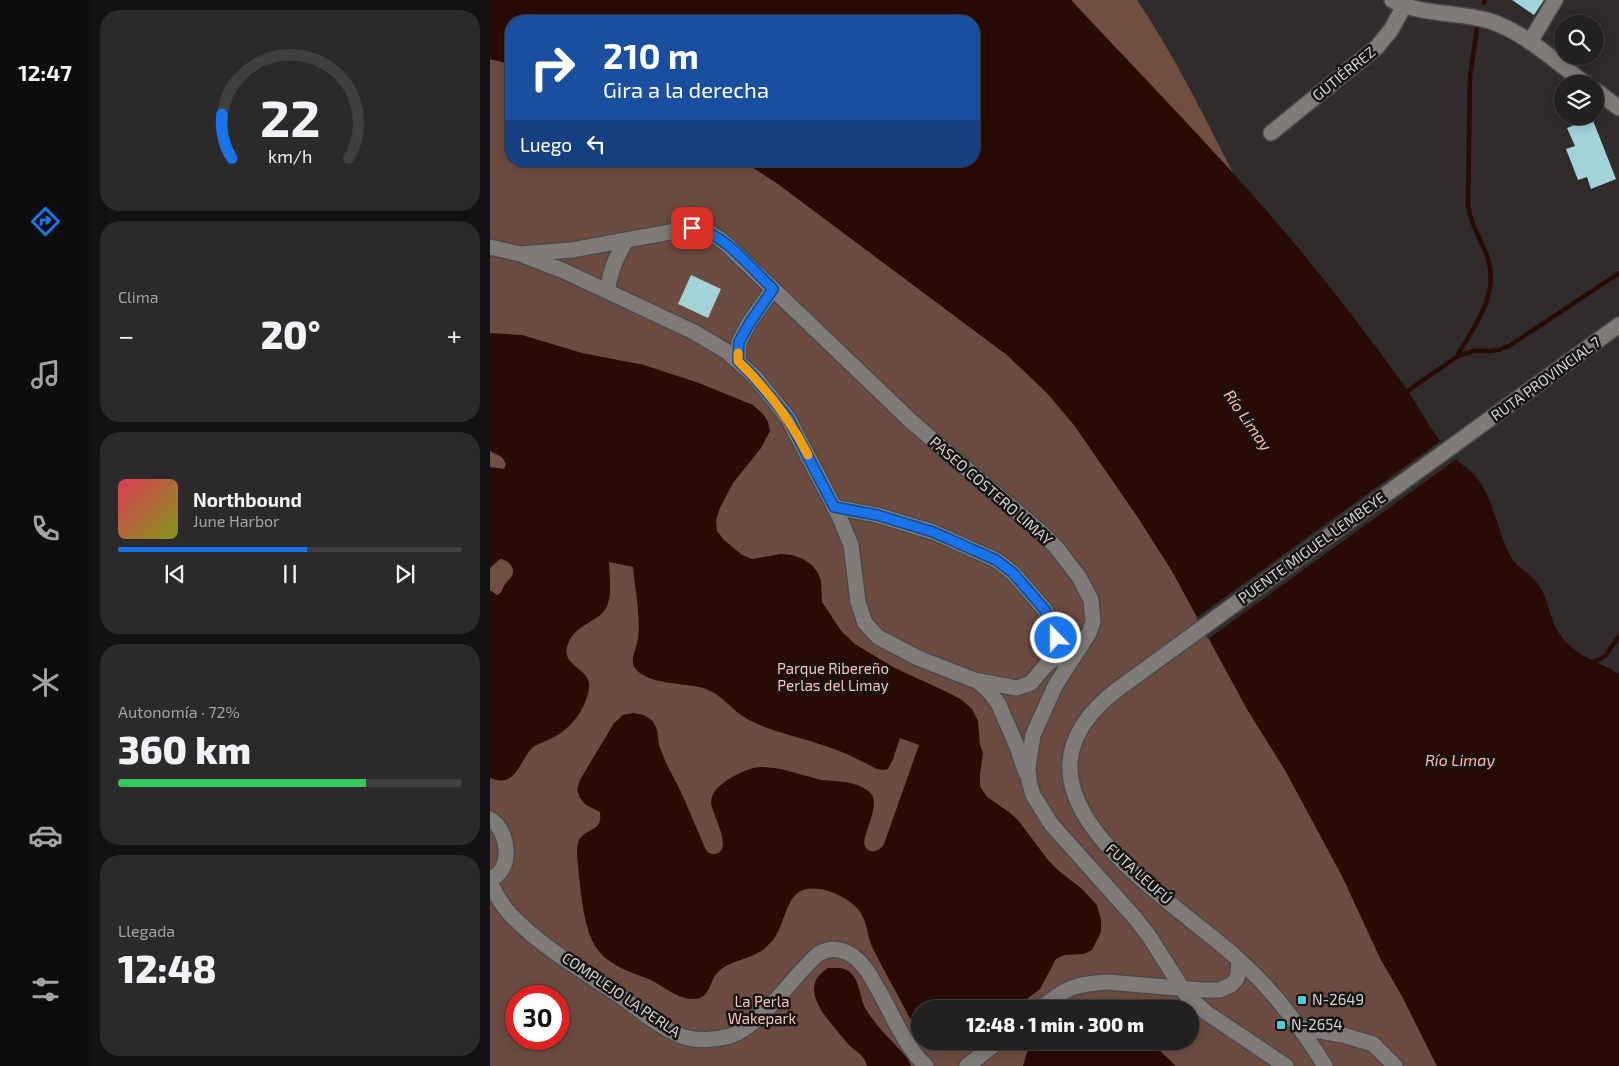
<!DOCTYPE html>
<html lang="es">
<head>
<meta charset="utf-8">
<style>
	:root { --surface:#232120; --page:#2b2929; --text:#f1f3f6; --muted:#a3a3a5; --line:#403e3e; --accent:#1a73e8 }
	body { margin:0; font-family:"Exo 2",sans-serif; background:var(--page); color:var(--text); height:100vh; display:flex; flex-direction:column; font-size:19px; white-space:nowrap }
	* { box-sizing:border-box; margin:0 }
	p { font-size:16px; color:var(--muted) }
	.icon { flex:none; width:28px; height:28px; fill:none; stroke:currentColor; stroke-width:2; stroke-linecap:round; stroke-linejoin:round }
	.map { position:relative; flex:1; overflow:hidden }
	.drawer { display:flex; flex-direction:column; gap:10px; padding:10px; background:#131212; width:400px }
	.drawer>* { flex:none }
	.hud { position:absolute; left:15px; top:15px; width:475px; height:152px; border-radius:20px; box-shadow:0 2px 12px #0003,0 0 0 1px var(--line); background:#1a4fa0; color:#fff; overflow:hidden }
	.tools { position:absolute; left:1064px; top:15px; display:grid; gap:10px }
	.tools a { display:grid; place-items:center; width:50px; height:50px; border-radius:50%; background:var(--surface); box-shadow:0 2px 12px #0003,0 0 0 1px var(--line); font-size:25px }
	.speed { position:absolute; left:15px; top:985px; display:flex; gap:10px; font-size:25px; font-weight:700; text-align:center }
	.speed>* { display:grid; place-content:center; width:65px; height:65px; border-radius:50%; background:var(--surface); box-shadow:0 2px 12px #0003,0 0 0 1px var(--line); line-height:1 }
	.speed .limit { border:8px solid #d22; background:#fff; color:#111 }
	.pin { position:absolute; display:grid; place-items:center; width:42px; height:42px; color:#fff; margin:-21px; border-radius:10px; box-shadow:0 2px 8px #0006 }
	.me { position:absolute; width:55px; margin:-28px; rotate:338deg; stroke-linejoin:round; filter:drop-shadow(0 0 4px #0008) }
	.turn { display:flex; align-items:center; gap:18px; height:105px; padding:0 15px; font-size:22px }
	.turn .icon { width:65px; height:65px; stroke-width:2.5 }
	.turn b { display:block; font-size:35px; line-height:42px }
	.then { display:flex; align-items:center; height:48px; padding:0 15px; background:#0003; gap:10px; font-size:19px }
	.big { font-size:38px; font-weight:800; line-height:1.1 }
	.drawer .card { flex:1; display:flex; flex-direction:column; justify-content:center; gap:8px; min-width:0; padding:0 18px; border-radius:20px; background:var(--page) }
	.drawer .dial { align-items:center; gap:0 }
	.dial svg { height:130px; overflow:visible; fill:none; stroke:var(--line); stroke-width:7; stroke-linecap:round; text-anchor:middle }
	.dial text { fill:var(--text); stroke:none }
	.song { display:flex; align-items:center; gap:15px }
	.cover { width:60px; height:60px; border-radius:8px; background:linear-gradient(135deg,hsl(350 70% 55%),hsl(70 70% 35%)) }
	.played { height:5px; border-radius:2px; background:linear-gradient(90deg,var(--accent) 55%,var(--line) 55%) }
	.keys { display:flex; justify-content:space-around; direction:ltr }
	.heat { display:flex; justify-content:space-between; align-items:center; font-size:28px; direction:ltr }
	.charge { height:8px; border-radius:4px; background:linear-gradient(90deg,#34c759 72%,var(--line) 0) }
	.trip { position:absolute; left:421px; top:1000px; width:288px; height:50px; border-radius:25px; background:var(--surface); box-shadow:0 2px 12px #0003,0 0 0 1px var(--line); font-weight:800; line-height:50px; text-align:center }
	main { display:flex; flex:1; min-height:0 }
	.menu { display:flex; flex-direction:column; width:90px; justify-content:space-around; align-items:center; background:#0e0d0d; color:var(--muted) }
	.menu .icon { width:35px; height:35px }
	.menu .current { color:var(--accent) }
	.menu b { font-size:22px; color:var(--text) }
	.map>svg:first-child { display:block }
</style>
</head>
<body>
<main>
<nav class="menu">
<b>12:47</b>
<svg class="icon current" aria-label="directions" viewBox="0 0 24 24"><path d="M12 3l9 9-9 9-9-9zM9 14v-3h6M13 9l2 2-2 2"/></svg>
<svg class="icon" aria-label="music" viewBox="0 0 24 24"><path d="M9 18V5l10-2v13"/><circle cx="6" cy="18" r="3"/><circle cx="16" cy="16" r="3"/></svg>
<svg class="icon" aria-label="phone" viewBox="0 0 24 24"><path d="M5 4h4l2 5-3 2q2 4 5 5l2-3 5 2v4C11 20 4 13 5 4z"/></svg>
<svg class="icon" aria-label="climate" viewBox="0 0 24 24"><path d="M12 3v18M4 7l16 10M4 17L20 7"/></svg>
<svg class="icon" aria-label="car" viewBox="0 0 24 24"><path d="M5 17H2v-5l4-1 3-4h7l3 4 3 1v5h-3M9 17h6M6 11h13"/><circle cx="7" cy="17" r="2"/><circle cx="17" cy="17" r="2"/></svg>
<svg class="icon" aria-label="filters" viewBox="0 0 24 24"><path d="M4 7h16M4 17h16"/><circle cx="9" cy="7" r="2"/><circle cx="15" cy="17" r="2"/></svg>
</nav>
<section class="drawer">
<div class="card dial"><svg viewBox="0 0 100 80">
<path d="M14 69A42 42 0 1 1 86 69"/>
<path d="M14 69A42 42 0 0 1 8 42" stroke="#1a73e8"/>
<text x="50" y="56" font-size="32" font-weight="700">22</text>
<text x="50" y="72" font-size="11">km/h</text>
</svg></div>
<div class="card"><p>Clima</p>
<div class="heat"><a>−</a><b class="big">20°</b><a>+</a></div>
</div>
<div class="card">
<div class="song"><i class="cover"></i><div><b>Northbound</b><p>June Harbor</p></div></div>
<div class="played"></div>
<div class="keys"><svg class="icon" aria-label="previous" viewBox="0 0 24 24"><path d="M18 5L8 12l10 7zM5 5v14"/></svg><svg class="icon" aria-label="pause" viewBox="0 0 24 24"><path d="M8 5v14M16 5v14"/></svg><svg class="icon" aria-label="next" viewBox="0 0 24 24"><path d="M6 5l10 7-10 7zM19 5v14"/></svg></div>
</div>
<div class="card"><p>Autonomía · 72%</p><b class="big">360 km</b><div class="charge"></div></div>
<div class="card"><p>Llegada</p><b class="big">12:48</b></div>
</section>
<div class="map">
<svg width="1129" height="1066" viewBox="0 0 1129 1066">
	<rect width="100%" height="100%" fill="#2f2c2b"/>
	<!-- green -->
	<path fill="#6c4c41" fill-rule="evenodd" d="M0,59L21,64V161H253L288,184L517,355L557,393L584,425L647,516L682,571L757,709L795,770L852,876L891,960L912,996L947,1066H0ZM26,996H69V1039H26ZM430,1009H700V1041H430Z"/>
	<!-- forest -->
	<g fill="#714d42">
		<path d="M581,0H647C684,55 713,114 743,173Z"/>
		<polygon points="0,451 12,457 16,463 14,469 0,467"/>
		<path d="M10,559C18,560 26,567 22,576C20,579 17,582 14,586C12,590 12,593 7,595L0,590V568Z"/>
	</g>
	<!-- water -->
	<g fill="#280b03">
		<path d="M0,0H581C659,84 741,166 814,255C849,298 884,343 916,388C930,409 942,432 958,451C966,462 979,467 987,478C1004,500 1007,530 1020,555C1027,569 1042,574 1050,587C1058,599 1059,615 1066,628C1082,657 1104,658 1129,674V1066H947L912,996L891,960L852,876L795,770L757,709L682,571L647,516L584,425L557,393L517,355L288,184L253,161H484V21H21V64L0,59Z"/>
		<path d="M0,333L32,335L92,353L154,365L209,383L263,405L273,414L278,422L280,431L271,448L243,483L230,508L226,520L227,531L234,540L252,555L262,559L291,554L302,555L313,559L322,565L328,573L331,581L332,602L352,632L365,644L403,667L457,692L472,700L482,709L488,721L490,745L493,753L490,774V786L497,797L519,812L528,820L558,860L569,871L592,889L607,905L611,920V932L602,950L594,954L574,955L566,959L550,989L524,1009H430V1034L426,1030C412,1002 396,975 382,947C377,934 377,919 367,908C358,899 343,891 330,889C296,884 299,914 286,935C285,938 282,941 279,944C266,960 241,958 227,973C219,982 220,999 204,999C187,1000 172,984 156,978C140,972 119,965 108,950C92,931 90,881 87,855C87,849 87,840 92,836C103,827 112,830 110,812L96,805L90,798L87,790L90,780L124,723L133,715L143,713L154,715L163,721L167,730L169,745L176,763L191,792L216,850C218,852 221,855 225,854C245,850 221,813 221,802C222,787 239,779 250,773C257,770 264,767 272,767C291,767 314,776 332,780C343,781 356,781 367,785C372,787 379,790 382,795C389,807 375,830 374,843C377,855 389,853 394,844L429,745L410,738L403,759L398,769L393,770L387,769C371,761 355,752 338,747C312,737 284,733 259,720C243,712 233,695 216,689C197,682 158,686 145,668C139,661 147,647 148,639C151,616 145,591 143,567L119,562C119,576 123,595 116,608C108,623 83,624 77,647C72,667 102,669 99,688C96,709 81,729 62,738C55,742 48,743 42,748C30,760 26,789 0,778V590L7,595C12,593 12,590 14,586C16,582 20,579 22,576C26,567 18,560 10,559L0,568V467L14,469L16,464L12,457L0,451Z"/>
		<path d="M338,968C345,968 355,967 360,972C371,982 369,999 377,1011C388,1029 405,1043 418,1059L421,1066H377C375,1056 367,1052 360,1046C354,1040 349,1033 344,1027C329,1009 311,985 338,968Z"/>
		<polygon points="605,1001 618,1003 629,1009 578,1009 591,1003"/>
		<polygon points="543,1041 660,1041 686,1066 533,1066 537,1052"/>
	</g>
	<!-- pier -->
	<polygon fill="#2f2c2b" points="953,439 959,449 968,458 718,639 706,618"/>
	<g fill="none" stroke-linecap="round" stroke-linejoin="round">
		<!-- stream -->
		<g stroke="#280b03" stroke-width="4.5">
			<polyline points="994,3 995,0"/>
			<path d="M968,354C987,323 1011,291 996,253C989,237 981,224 978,206L980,76L987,29"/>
			<polyline points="913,394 968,356 984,351 999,351 1008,350 1019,346 1129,273"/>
			<polyline points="1097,664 1110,659 1116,655 1129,636"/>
		</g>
	</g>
	<!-- building -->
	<g fill="#a1d3d9">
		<polygon points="1022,0 1054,0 1044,15"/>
		<polygon points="1102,118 1126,179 1101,189 1097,177 1088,180 1076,149 1085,146 1077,128"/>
		<polygon points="201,275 231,289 218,318 188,304"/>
	</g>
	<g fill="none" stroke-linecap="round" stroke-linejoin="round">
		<defs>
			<g id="minor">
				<path d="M902,0C933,16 967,11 1000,21C1034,32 1067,63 1096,84"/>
				<polyline points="1040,42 1065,0"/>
				<polyline points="1105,90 1129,108"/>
				<polyline points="781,133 887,47 901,30 914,6"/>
				<path d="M0,247L30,254L82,250L202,228C216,229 225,235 236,244L423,423L553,534L566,547L589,577L601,600L603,622L599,633L565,686L543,735L538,767L539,781L543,795L561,824L645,918L659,936L697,996L717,1013L796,1066"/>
				<polyline points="35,256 74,271 204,332 236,351 265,377 298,418 349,516 361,545 368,602 375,623 388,637 428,658 487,681 498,690 508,703 526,744 536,773"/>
				<path d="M118,291C119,272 126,257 136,241"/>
				<polyline points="248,361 249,342 259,323 283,289"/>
				<polyline points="344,507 387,515 443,532 506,560 523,573 555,610 566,638 568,656 577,665"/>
				<polyline points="489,681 527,688 541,683 556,665 568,656"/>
				<path d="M0,819C19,830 24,871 0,879"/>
				<path d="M0,882C5,894 12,905 20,914C51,947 93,971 130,996C150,1010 171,1029 194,1037C208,1041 226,1040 240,1036C272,1025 302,977 328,954C344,945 358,950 370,962C378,970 383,981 389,991C403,1016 415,1046 436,1066"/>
				<path d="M550,1009C575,988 584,984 617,982L712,990H729L741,985L746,980L748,975L749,960"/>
				<polyline points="808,1027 853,1035 883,1044 905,1066"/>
				<polyline points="477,1066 509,1041"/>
				<path d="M835,1066C811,1027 781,988 747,958C675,893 494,791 628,689L1129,325"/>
			</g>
		</defs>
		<!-- minor casing -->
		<use href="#minor" stroke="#4c4949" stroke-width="18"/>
		<!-- minor -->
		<use href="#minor" stroke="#7f7b79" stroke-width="15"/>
	</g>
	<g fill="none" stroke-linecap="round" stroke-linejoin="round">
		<defs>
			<path id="route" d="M202,228C231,230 262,269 283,289L259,324L249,342L248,361L264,377L298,418L344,507L387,515L443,532L506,560L523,573L555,610L566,638"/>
		</defs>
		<!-- route casing -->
		<use href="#route" stroke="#114b97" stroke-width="12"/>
		<!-- route -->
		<use href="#route" stroke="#1a73e8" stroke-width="9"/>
		<!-- slow -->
		<path stroke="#f59e0b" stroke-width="9" d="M248,353V361C277,389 300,419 318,455"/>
	</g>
	<!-- markers -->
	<g fill="#52cbd8" stroke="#161514" stroke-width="2">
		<rect x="807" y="995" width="10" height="10" rx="2.5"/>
		<rect x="786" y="1020" width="10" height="10" rx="2.5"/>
	</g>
	<g text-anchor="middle" stroke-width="5" stroke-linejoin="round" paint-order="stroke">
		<!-- street labels -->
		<g font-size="15" fill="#d6d3d3" stroke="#161514">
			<text transform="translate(854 74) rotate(-39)" y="5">GUTIÉRREZ</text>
			<text transform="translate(1056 379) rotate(-36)" y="5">RUTA PROVINCIAL 7</text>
			<text transform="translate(501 491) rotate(41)" y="5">PASEO COSTERO LIMAY</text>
			<text transform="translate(822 548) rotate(-36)" y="5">PUENTE MIGUEL LEMBEYE</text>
			<text transform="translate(649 874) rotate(42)" y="5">FUTA LEUFÚ</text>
			<text transform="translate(131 995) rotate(34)" y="5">COMPLEJO LA PERLA</text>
		</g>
		<!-- park labels -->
		<g font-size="15" fill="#f9c4b4" stroke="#161514">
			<text x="343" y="674">Parque Ribereño<tspan x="343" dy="17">Perlas del Limay</tspan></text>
			<text x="272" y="1007">La Perla<tspan x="272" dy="17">Wakepark</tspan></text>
		</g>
		<!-- poi labels -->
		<g font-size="15" fill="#d6d3d3" stroke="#161514" text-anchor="start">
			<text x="822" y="1005">N-2649</text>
			<text x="801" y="1030">N-2654</text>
		</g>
		<!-- water labels -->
		<g font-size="16" font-style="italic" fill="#fdbba7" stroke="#161514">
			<text transform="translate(758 420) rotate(55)" y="6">Río Limay</text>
			<text x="970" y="766">Río Limay</text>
		</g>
	</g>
</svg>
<div class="tools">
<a><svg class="icon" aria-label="search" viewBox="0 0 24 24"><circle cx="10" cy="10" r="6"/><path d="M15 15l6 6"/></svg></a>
<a><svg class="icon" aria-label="layers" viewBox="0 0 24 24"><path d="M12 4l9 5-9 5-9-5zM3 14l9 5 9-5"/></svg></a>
</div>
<div class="speed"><div class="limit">30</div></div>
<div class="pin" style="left:202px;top:228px;background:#d93025"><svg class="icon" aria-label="arrive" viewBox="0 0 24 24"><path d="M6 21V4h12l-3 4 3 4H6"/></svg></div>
<svg class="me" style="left:566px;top:638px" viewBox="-20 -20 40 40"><circle r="17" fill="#1a73e8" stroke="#fff" stroke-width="3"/><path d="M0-11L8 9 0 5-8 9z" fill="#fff"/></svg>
<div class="trip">12:48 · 1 min · 300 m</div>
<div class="hud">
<div class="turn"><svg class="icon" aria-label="right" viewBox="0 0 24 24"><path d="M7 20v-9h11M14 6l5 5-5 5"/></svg><div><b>210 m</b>Gira a la derecha</div></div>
<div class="then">Luego<svg class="icon" aria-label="left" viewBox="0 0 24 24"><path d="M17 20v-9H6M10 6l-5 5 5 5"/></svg></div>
</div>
</div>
</main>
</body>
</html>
